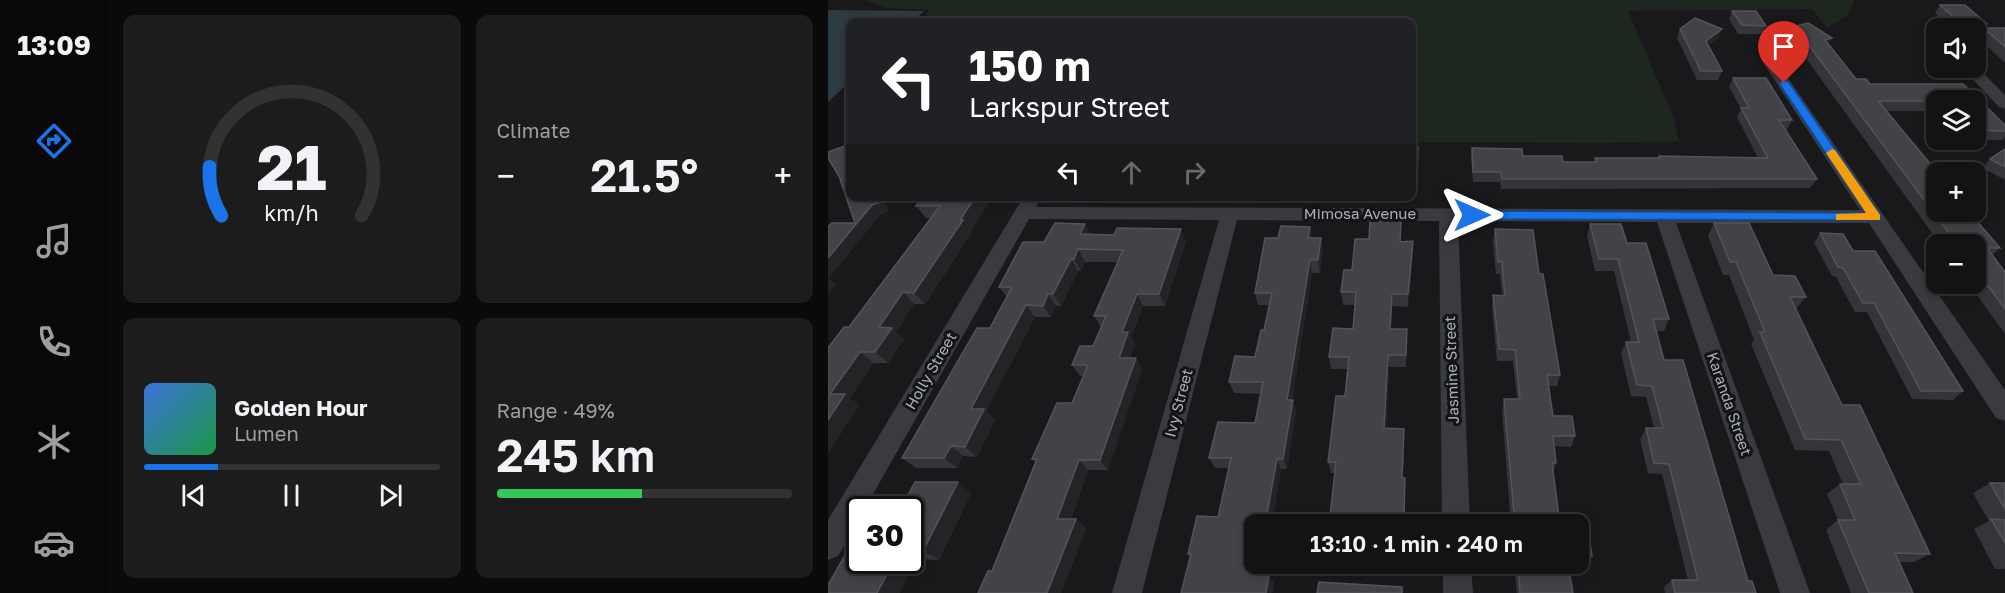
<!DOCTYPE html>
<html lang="en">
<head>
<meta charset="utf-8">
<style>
	:root { --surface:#131314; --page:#1c1c1d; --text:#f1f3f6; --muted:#9d9ea0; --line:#323234; --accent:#1a73e8 }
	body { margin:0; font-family:"Golos Text",sans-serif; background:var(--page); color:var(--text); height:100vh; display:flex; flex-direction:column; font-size:22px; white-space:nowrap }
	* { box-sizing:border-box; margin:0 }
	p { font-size:20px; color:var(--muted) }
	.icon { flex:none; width:33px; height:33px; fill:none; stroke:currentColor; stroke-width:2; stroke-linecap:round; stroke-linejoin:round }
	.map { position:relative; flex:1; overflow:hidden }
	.details { display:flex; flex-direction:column; gap:15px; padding:15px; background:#0a0a0b; width:720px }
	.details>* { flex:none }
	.hud { position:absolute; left:18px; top:18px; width:570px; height:183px; border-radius:12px; box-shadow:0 3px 9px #0003,0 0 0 2px var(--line); background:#202124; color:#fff; overflow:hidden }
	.tools { position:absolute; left:1098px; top:18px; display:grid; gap:12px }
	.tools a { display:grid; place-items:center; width:60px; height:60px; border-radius:12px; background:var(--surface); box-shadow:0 3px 9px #0003,0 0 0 2px var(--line); font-size:30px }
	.speed { position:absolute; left:18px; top:496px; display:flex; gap:12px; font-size:30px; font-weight:700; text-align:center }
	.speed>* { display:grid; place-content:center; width:78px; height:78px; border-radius:50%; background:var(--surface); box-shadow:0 3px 9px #0003,0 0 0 2px var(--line); line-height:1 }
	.speed .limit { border:3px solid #111; border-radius:9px; background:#fff; color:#111 }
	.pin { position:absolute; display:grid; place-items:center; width:51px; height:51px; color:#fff; margin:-62px -26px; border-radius:50% 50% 50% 0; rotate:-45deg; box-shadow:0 0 6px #0007 }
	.pin .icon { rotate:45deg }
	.me { position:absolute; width:66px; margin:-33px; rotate:90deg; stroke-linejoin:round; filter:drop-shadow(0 0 4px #0008) }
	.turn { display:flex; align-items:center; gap:21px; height:126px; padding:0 24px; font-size:27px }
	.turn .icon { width:78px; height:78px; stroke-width:2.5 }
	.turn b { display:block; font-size:42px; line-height:51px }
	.lanes { display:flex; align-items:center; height:57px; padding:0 24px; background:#0003; justify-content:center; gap:30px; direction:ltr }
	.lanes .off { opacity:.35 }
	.big { font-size:45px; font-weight:600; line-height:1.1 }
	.details .card { flex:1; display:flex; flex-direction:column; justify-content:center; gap:9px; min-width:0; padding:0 21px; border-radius:12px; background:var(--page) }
	.details .dial { align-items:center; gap:0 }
	.dial svg { height:156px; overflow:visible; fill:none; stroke:var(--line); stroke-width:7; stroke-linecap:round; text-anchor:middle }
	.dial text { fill:var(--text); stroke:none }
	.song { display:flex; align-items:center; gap:18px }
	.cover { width:72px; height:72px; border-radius:9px; background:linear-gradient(135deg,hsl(220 70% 55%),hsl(140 70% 35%)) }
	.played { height:6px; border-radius:3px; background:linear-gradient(90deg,var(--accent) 25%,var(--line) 25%) }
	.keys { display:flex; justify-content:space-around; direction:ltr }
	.heat { display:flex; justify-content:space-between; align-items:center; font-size:33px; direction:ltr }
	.charge { height:9px; border-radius:4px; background:linear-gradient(90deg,#34c759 49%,var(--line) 0) }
	.details .tiles { flex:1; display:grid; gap:15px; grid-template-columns:repeat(2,1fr) }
	.trip { position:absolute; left:416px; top:514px; width:345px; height:60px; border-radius:12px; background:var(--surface); box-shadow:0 3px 9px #0003,0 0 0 2px var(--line); font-weight:600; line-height:60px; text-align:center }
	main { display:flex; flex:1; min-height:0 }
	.tab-bar { display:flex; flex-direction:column; width:108px; justify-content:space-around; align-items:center; background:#080808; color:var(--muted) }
	.tab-bar .icon { width:42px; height:42px }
	.tab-bar .selected { color:var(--accent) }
	.tab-bar b { font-size:27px; color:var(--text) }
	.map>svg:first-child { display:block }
</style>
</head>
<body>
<main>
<nav class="tab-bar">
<b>13:09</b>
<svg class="icon selected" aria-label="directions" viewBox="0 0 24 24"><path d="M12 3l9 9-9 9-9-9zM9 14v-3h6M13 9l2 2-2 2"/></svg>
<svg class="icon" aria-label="music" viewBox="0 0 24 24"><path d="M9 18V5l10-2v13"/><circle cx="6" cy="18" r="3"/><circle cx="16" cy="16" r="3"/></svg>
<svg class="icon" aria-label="phone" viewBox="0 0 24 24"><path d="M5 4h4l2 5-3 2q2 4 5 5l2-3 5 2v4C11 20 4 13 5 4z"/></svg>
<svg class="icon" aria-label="climate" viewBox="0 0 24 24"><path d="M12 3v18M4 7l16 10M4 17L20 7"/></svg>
<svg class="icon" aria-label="car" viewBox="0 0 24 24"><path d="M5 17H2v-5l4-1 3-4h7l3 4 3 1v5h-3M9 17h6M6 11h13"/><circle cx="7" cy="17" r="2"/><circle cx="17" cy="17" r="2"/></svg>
</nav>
<section class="details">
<div class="tiles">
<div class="card dial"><svg viewBox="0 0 100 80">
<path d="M14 69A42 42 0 1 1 86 69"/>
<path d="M14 69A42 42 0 0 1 8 44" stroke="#1a73e8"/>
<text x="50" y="56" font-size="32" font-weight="700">21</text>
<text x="50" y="72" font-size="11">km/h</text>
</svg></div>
<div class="card"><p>Climate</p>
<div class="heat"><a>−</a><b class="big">21.5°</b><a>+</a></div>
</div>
<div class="card">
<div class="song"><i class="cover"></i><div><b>Golden Hour</b><p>Lumen</p></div></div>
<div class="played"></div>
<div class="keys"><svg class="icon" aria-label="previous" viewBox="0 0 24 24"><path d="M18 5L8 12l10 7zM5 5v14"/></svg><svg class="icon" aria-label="pause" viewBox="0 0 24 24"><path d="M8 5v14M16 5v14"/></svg><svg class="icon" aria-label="next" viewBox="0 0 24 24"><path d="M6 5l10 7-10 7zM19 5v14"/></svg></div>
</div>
<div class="card"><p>Range · 49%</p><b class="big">245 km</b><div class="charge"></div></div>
</div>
</section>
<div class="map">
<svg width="1177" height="593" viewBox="0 0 1177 593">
	<rect width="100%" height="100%" fill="#19191b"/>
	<!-- green -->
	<polygon fill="#1e271f" points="37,0 1027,0 1020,15 999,28 984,9 800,11 846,119 851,141 774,143 584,142 584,22 90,22 102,10 59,8"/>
	<!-- water -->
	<polygon fill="#2d3a40" points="0,10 96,11 84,22 22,22 22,81 0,102"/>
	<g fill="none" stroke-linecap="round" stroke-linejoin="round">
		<!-- minor -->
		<g fill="#393b40" fill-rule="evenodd">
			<polygon points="943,60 948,61 1177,390 1177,421 1168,418 1041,223 848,223 982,593 952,593 829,222 630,221 642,525 614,525 611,221 409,220 314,593 284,593 391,220 201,219 36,510 32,510 32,518 10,556 0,560 0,520 196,196 214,196 208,207 1032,210 936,64"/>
			<polygon points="1148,66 1177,95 1177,109 1171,107 1134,68"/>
			<polygon points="615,564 643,564 645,593 615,593"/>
		</g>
	</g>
	<!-- wall -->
	<g fill="#353539">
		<polygon points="1112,5 1158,23 1152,32 1148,32 1148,28 1123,28 1107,13"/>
		<polygon points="904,11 938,26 934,34 910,34 901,19"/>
		<polygon points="1156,28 1177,28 1177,63 1150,37"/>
		<polygon points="852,29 891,37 880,46 894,71 890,80 869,80 849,38"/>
		<polygon points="956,29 1001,44 1028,79 1042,84 1135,84 1177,125 1177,137 1174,140 1131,140 1148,140 1148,100 1108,100 1108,127 1095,111 1058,111 1172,248 1164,255 1177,272 1177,334 1141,284 1148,284 1148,244 1112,244 975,54 952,38"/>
		<polygon points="905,78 964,120 959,130 957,130 989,179 982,188 673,189 672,182 645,182 643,158 644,148 735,162 766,162 767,158 830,158 831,156 930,158 909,117 913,109 901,87"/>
		<polygon points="584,147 590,147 589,190 584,190"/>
		<polygon points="1177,149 1177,180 1155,168 1162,159"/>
		<polygon points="165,196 143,230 144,232 97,304 86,304 68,332 76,339 60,363 45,363 22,398 31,405 0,453 0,348 21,327 103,218 98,218 88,206"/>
		<polygon points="886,223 945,275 978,297 968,309 1014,405 1102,554 1086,562 1071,562 1085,593 1023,593 998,530 1010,520 999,494 1012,484 1015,484 1001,451 967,450 923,344 926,340 901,275 895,275 880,236"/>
		<polygon points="762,224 799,243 841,319 836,331 828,331 836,360 920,581 928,593 837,593 836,587 844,580 860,580 834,474 820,473 812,439 818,428 826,428 818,397 803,396 793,353 798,342 803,342 786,271 767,271 759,236"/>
		<polygon points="482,227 484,238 495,251 492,273 484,273 464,400 468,411 459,469 453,469 444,525 426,525 435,575 446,583 444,593 353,593 362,557 360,554 390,517 401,468 387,468 381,458 427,423 433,394 406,393 401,382 427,357 436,330 441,305 430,305 427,293 450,238"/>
		<polygon points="667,229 711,274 732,375 729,386 721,386 725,416 747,436 743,447 726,446 728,463 725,471 732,525 683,525 674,410 676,399 689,399 685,361 669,361 664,307 665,295 674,295 672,274 668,274 665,241"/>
		<polygon points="992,233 1025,251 1135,391 1125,400 1084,399 1039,312 1027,312 1008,277 1004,276 986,243"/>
		<polygon points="263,234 358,241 337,306 315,306 303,337 307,344 302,358 314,369 280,470 260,470 243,519 258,528 233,593 150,593 164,571 208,463 204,459 244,403 255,376 252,376 244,365 265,346 273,327 266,316 290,262 257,262 253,271 250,271 233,306 228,306 223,317 207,317 158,411 167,420 149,457 135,456 129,468 88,468 74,458 162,328 179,297 171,287 216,242"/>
		<polygon points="573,242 585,255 580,307 564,306 563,329 579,342 578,367 561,367 558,428 576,429 575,478 577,488 576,525 501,525 507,473 503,473 500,462 517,396 520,369 503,369 501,357 525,329 527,305 515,305 513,292 524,270"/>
		<polygon points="1162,483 1177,483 1177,569 1167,569 1146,529 1161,521 1145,493"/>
		<polygon points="143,493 111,560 88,559 71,593 0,593 82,561 82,510"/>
		<polygon points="750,530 764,556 759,564 746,564 750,564"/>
		<polygon points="686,564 740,564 745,593 689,593"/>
	</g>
	<!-- shaded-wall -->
	<g fill="#242427">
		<polygon points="894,29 891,37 875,50 878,41"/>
		<polygon points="1004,38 999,48 997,40"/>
		<polygon points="51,196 55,196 61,211 52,215 1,278 8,285 0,295 0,258"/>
		<polygon points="148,196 165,196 143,230 144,232 97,304 86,293"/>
		<polygon points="257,224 263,236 252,234"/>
		<polygon points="482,227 484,240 480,238"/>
		<polygon points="353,229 358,241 337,306 331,294"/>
		<polygon points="493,238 495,251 492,273 490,260"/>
		<polygon points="585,241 585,255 580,307 580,294"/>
		<polygon points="250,249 257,262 253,271 246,259"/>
		<polygon points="243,259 250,271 233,306 225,294"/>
		<polygon points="482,260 484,273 462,411 459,400"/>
		<polygon points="75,292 86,304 68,332 76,339 60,363 47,352 51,327"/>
		<polygon points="220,294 228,306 223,317 215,306"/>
		<polygon points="309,294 315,306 303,337 307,344 298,369 291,358 294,332"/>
		<polygon points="564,294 564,306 562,342 562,329"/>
		<polygon points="198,305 207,317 158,411 167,420 149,457 137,447 143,409"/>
		<polygon points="32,352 45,363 22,398 31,405 0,453 0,420 2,394"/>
		<polygon points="560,355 561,367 557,440 556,428"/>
		<polygon points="308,358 314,369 280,470 272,460"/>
		<polygon points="465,400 468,411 459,469 455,459"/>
		<polygon points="576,429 576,440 574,488 574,478"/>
		<polygon points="123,446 135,456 129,468 116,458"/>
		<polygon points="449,459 453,469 444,525 437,525"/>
		<polygon points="251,460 260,470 240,528 229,519"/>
		<polygon points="130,482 143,493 111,560 95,551"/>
		<polygon points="248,519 258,528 233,593 219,593"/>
		<polygon points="82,556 88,559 71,593 49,593 66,561 82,561"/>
		<polygon points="431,564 437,564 434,583 429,574"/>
		<polygon points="441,575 446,583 444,593 438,593"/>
	</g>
	<!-- building -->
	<g fill="#414347" stroke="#525459" stroke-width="1.5">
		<polygon points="1112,5 1137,5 1158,23 1132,23"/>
		<polygon points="904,11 928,11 938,26 914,25"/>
		<polygon points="867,18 894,29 878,41 894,71 873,71 852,29"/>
		<polygon points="980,23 1004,38 997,40 1028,79 1038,79 1042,84 1135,84 1177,125 1177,131 1148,130 1148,100 1108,100 1108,108 1102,101 1050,101 1109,172 1108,212 1141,212 1172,248 1159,248 1177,272 1177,309 1148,270 1148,244 1129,244 980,44 956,29"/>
		<polygon points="1156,28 1177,28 1177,47"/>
		<polygon points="905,78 938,78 964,120 951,120 989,179 674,179 673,172 645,172 644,148 694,149 695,156 734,156 735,162 769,162 767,158 832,158 831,156 940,158 913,108 921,108"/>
		<polygon points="22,144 22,196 51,196 53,202 44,205 0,258 0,227 4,223 27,223 11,176 0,158 0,152"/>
		<polygon points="584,147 590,147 589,181 584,181"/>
		<polygon points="1177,149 1177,167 1162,159"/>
		<polygon points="95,196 148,196 132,220 135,220 86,293 75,292 51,327 64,328 47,352 32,352 2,394 17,394 0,420 0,348 16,327 21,327 112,206 88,206"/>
		<polygon points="542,221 573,221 572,242 585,241 580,294 564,294 562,329 579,329 578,355 560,355 556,428 576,429 574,478 577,478 576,515 544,515 543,525 501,525 508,462 500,462 508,396 517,396 521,357 501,357 505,328 525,329 528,292 513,292 516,270 524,270 527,239 541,239"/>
		<polygon points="227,223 257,224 252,234 286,235 289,228 353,229 331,294 309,294 294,332 300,332 291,358 308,358 272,460 251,460 229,519 248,519 219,593 150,593 160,571 164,571 209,459 204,459 229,403 244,403 260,365 244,365 252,346 265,346 278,316 266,316 295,250 250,249 246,259 243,259 225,294 220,294 215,306 198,305 143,409 156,409 137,447 123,446 116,458 74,458 149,328 162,328 184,287 171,287 195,242 216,242"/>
		<polygon points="886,223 921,223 945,275 967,276 978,297 962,297 1014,405 1032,405 1102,554 1067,553 1085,593 1041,593 1010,520 1027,520 1012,484 1033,484 1013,440 977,439 932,332 937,332 908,262 902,262"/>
		<polygon points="762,224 793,224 799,243 818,243 841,319 825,319 836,360 855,360 920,581 924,581 928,593 847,593 844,580 870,580 841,464 826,463 818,428 835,428 824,386 809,385 798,342 811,342 790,259 771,259"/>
		<polygon points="453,226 482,227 480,238 493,238 490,260 482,260 459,400 465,400 455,459 449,459 437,525 426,525 426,564 431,564 429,574 441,575 438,593 353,593 363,554 360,554 369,516 390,517 403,458 381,458 390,422 427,423 435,382 401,382 407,356 427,357 433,330 436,330 444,293 427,293 437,238 450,238"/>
		<polygon points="667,229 705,230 711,274 715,274 732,375 719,375 725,416 744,416 747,436 725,436 728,463 724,463 732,525 687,525 676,399 692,399 687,350 671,349 665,295 677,296 674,262 670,262"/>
		<polygon points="992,233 1015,234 1025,251 1047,251 1135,391 1093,391 1046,303 1035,303 1015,268 1010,267"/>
		<polygon points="87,482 130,482 95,551 82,551 82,510 72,510"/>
		<polygon points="1162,483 1177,483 1177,509"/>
		<polygon points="1163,519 1177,520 1177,543"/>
		<polygon points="32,529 32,561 66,561 49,593 0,593 0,585"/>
		<polygon points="750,530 760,530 764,556 750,556"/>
		<polygon points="690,564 740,564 745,593 692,593"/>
		<polygon points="491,582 574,587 574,593 489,593"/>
	</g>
	<!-- route -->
	<polygon fill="#1a73e8" stroke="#114b97" stroke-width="1.5" points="953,81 960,81 1052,215 1052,220 644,219 638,215 644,211 1038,213 951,83"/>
	<!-- slow -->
	<polygon fill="#f59e0b" points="1004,149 1007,150 1052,215 1052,220 1008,220 1008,214 1038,213 998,153"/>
	<g text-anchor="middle" stroke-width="6" stroke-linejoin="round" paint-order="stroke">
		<!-- street labels -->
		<g font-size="15" fill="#aab1bc" stroke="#141416">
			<text x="532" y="219">Mimosa Avenue</text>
			<text transform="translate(624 370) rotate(-92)" y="5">Jasmine Street</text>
			<text transform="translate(103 371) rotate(-60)" y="5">Holly Street</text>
			<text transform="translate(351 403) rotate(-75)" y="5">Ivy Street</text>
			<text transform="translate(901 404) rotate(71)" y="5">Karanda Street</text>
		</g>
	</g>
</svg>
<div class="tools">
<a><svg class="icon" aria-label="sound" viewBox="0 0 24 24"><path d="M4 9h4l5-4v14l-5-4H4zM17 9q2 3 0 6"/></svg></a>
<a><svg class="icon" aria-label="layers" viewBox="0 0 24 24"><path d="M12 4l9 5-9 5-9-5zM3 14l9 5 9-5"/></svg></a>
<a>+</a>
<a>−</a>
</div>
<div class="speed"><div class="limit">30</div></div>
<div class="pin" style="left:956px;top:83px;background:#d93025"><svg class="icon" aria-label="arrive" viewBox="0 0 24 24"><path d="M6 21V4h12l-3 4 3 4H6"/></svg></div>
<svg class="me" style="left:644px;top:215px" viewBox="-20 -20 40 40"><path d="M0-17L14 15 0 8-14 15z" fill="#1a73e8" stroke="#fff" stroke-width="4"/></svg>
<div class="trip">13:10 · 1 min · 240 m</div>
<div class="hud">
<div class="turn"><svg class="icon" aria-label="left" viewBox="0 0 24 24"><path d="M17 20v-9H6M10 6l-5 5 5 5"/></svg><div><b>150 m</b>Larkspur Street</div></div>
<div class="lanes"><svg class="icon" aria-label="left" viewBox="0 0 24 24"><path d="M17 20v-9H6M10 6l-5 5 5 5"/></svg><svg class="icon off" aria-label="ahead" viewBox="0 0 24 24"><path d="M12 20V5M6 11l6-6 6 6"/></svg><svg class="icon off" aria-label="right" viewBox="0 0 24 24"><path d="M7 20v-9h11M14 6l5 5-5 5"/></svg></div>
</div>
</div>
</main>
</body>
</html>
